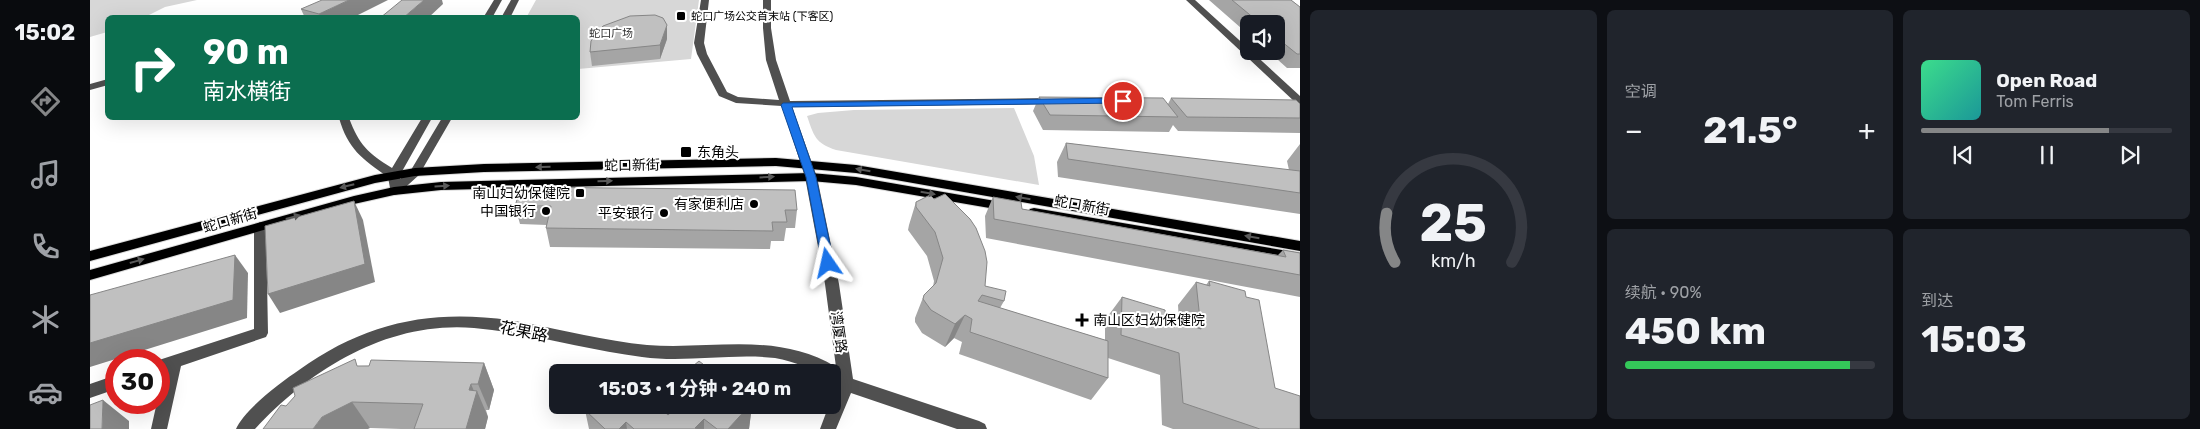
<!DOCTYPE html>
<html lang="zh">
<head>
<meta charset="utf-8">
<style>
	:root { --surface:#171b24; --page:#20242c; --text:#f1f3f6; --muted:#9ea1a6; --line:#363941; --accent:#858687 }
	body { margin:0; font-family:Rubik,"Noto Sans SC",sans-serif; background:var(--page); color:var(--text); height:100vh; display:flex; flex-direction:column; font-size:19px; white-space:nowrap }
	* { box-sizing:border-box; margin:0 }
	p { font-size:16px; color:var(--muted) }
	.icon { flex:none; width:28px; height:28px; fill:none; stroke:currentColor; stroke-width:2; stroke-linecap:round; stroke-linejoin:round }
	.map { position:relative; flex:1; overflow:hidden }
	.sheet { display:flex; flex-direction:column; gap:10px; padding:10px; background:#0d0f14; width:900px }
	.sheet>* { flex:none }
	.banner { position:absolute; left:15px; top:15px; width:475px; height:105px; border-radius:8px; box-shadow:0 5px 20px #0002; background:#0b6e4f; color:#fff; overflow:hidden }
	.fabs { position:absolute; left:1150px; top:15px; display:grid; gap:10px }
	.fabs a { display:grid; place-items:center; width:45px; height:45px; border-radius:8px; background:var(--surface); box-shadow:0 5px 20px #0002; font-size:25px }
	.speed { position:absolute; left:15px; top:349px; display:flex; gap:10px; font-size:25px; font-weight:700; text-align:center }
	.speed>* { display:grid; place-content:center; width:65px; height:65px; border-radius:50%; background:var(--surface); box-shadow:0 5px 20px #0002; line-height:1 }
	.speed .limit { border:8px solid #d22; background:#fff; color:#111 }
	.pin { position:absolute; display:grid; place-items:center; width:42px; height:42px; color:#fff; margin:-21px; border:2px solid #fff; border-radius:50%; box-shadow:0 1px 5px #0007 }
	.me { position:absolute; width:55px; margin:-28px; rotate:349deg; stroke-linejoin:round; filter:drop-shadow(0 0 4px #0008) }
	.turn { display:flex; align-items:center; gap:18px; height:105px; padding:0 15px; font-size:22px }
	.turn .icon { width:65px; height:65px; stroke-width:2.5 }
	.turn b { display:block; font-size:35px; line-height:42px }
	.big { font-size:38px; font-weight:700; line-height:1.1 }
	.sheet .widget { flex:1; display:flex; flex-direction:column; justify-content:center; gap:8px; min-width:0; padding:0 18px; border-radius:8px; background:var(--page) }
	.sheet .dial { align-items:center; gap:0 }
	.dial svg { height:130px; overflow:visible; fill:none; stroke:var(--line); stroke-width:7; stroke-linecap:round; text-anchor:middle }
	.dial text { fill:var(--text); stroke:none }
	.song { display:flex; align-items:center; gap:15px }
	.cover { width:60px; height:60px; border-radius:8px; background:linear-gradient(135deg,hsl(150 70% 55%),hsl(180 70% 35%)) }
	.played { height:5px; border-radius:2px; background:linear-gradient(90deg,var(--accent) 75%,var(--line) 75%) }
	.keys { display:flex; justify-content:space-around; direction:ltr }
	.heat { display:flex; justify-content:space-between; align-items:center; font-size:28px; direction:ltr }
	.charge { height:8px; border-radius:4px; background:linear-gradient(90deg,#34c759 90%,var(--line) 0) }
	.sheet .tiles { flex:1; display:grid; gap:10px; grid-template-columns:repeat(3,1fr) }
	.widget:first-child { grid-row:span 2 }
	.trip { position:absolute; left:459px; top:364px; width:292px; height:50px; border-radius:8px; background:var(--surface); box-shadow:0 5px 20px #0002; font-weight:700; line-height:50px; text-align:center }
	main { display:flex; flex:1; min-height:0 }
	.tabs { display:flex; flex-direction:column; width:90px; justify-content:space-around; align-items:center; background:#090b0e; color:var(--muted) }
	.tabs .icon { width:35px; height:35px }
	.tabs .active { color:var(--accent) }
	.tabs b { font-size:22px; color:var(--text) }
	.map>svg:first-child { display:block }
</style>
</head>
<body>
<main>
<nav class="tabs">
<b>15:02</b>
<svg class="icon active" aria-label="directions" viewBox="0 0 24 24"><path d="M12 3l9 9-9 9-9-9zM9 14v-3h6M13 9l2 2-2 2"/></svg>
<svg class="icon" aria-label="music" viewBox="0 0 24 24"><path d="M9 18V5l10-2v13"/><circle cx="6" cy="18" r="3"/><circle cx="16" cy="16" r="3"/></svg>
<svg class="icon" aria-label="phone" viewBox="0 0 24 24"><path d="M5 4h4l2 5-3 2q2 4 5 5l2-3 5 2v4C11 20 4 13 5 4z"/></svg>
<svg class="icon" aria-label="climate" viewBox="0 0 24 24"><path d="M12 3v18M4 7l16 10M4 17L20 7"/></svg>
<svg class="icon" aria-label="car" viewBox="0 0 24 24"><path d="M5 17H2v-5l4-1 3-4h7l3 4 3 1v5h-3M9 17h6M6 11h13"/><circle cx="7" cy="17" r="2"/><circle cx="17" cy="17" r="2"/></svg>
</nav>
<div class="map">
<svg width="1210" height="429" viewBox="0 0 1210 429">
	<rect width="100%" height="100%" fill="#fff"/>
	<!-- green -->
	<g fill="#d7d7d7">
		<polygon points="0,0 107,0 75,7 55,17 18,18 17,32 0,37"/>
		<polygon points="446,0 609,0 601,59 488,69 488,18 436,18"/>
		<path d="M924,108L944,156L949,185L746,150C725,143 724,136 717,116L728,113L764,110Z"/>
	</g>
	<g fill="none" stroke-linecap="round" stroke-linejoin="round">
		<defs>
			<g id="major">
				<polygon points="686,158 766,165 1210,241 1210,251 766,173 686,166 394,172 325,176 285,183 0,261 0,251 285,175 325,168 394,164"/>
				<polygon points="721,173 766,177 917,203 923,207 917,211 766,185 721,181 351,190 304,195 264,204 0,280 0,270 264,196 304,187 351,182"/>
				<polygon points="944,208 1210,253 1210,263 940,215 938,212 940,209"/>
			</g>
		</defs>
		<!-- major casing -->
		<use href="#major" stroke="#dbdbdb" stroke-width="2"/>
		<!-- minor -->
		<g fill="#505050" fill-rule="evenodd">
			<polygon points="404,0 412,0 402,18 393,18"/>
			<polygon points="421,0 429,0 420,18 411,18"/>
			<path d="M611,0H619L614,43L617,54L637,92L648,97L689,100L676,60L673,28V0H681V28L686,60L700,101L963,98L968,101L963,104L702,107L727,177L749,284L763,379L889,421L895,424L897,429H867L761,393L746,429H730L739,405H742V398L747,386L742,380V372C723,372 705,361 685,358C641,353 596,363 552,357C496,350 441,333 384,328C298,321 222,368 165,429H146C154,410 191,382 209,370C279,320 347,308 431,322C473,330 515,341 557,345C623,350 686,331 746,367L735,284L715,177L692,106L646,103L629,96L607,54L604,43Z"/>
			<polygon points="1096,0 1105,0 1159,49 1159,51 1161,51 1210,96 1210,104 1206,103"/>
			<polygon points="18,79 18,85 0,90 0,84"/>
			<path d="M249,118H259C269,145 278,153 302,168L332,118H342L310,175V179L321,170L352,118H362L329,175L308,194L304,195L298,191L300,188L298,177C272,159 258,149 249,118Z"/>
			<polygon points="170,222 176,227 178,333 176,337 91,366 77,429 61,429 67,402 69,402 74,372 69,374 69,360 164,329 164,227"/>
			<polygon points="26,375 26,389 0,398 0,384"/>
		</g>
		<!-- major -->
		<use href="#major" fill="#000" fill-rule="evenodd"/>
	</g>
	<!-- wall -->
	<g fill="#a5a5a5">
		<polygon points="1119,0 1201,0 1210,7 1210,68 1197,68 1178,51 1186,51 1186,24 1159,24 1159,35"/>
		<polygon points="211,9 262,18 215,18"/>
		<polygon points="577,39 570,59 502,66 500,52"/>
		<polygon points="949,97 1078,104 1081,98 1210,104 1210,133 1088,131 1083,125 1079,132 953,130 943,111"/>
		<polygon points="976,143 1199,170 1197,161 1210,144 1210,214 968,177 967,162"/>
		<polygon points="903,197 932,209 1188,255 1193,250 1210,253 1210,297 896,238 895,216"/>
		<polygon points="826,202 895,286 914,301 910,308 1015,340 1015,320 1032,297 1076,318 1089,322 1088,305 1106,282 1116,285 1119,281 1156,297 1185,388 1210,429 1083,429 1072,425 1070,375 1018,358 1018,378 1001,400 869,354 872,342 864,338 855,347 832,333 825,322 825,318 834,295 843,287 844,281 837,256 818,230 819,225"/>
		<polygon points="425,206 707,210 705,228 696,228 694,241 681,241 680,249 460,247 456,228 457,225 430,224"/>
		<polygon points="394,363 404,390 399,410 396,410 398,417 395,429 311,429 280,428 196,406 269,366"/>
		<polygon points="580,405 662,405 659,429 499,429 495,410 572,410 578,415 580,413"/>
	</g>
	<!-- shaded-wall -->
	<g fill="#868686">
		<polygon points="259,0 298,0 262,18 231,18 229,14"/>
		<polygon points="334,0 352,0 353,4 338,18 313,18"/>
		<polygon points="577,25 577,39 570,59 570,45"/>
		<polygon points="264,201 273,220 285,282 190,313 178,294"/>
		<polygon points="145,255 158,273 157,318 0,367 0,343"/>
		<polygon points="875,315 864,338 855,347 865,324"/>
		<polygon points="394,363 404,390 399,410 388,384"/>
		<polygon points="381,384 386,396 387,391 398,417 395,429 376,429 379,390"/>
		<polygon points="13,400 39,421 39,429 12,429"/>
		<polygon points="262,402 280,428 278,429 223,429 232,417"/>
		<polygon points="560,405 572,405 573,415"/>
		<polygon points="660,405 662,405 659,429 638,429"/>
		<polygon points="614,419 614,429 605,429 605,428"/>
		<polygon points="536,422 537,429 529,429"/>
	</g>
	<!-- building -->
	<g fill="#c0c0c0" stroke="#868686">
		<polygon points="232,0 259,0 229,14 211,9"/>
		<polygon points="312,0 334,0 313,18 290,18"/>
		<polygon points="1142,0 1201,0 1210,7 1210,54 1207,54 1186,37 1186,24 1171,24"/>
		<polygon points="565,15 573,18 577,25 570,45 500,52 501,41 513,26 540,16"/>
		<polygon points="949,97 1073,98 1088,117 960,115"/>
		<polygon points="1081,98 1206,100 1210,104 1210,118 1097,117"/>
		<polygon points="976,143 1210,171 1210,193 978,159"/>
		<polygon points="431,187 705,190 707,210 695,210 697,222 682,222 683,231 456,228 461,206 425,206"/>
		<polygon points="855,194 880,219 886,228 895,251 897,262 895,286 916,291 914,301 892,295 888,301 1018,341 1018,378 880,332 882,319 875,315 865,324 841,310 833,299 834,295 846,283 853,258 845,232 826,207 826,202 840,195 844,199"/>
		<polygon points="903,197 931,202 932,209 1196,257 1193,250 1210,253 1210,275 904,219"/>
		<polygon points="264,201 275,264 178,294 175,226"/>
		<polygon points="145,255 143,300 0,343 0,295"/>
		<polygon points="1119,281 1155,291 1156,297 1169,300 1185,388 1210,396 1210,429 1170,429 1093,403 1089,353 1031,335 1032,297 1075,310 1076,318 1111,329 1106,282 1120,286"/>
		<polygon points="265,359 267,366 279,366 281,360 394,363 388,384 381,384 379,390 387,391 376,429 324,429 333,404 262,402 232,417 223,429 173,429 191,405 196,406 205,396 203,388"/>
		<polygon points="609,361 623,372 596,372"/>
		<polygon points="545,367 551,372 538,372"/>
		<polygon points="13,400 12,429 0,429 0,405"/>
		<polygon points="501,405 567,405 578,415 589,405 660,405 638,429 627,429 614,419 605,428 607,429 544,429 536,422 529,429 515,429 495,410"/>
	</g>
	<!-- one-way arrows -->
	<defs><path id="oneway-solid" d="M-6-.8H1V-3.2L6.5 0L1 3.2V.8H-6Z" transform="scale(1.25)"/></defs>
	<g fill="#595959">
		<use href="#oneway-solid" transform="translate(453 167) rotate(179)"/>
		<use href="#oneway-solid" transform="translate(773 170) rotate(-170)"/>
		<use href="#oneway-solid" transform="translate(677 177) rotate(-3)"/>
		<use href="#oneway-solid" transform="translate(515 181) rotate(-1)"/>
		<use href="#oneway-solid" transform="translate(257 186) rotate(166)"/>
		<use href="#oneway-solid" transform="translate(352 186) rotate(-4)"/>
		<use href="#oneway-solid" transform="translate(838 193) rotate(10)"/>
		<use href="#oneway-solid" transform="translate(933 198) rotate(-170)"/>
		<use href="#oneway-solid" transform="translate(203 217) rotate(-16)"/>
		<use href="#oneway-solid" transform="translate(1162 237) rotate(-170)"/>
		<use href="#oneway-solid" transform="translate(47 261) rotate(-16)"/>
	</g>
	<!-- route -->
	<polygon fill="#1a73e8" stroke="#114b97" points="1033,98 1038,101 1036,103 702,107 726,177 744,263 738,267 732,263 716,177 691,105 693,103"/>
	<!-- markers -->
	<g fill="#000" stroke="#fff" stroke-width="2">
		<rect x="586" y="11" width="10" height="10" rx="2.5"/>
		<rect x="590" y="146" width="12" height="12" rx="2.5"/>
		<rect x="485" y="188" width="10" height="10" rx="2.5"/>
		<circle cx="664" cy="204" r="5"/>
		<circle cx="456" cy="211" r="5"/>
		<circle cx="574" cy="213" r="5"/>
		<path d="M989.5 312.5h5v5h5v5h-5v5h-5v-5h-5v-5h5z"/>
	</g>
	<g text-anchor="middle" stroke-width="4" stroke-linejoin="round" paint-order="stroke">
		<!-- far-poi labels -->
		<g font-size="11" fill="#000" stroke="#fff" text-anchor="start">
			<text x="601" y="20">蛇口广场公交首末站 (下客区)</text>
		</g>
		<!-- far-park labels -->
		<g font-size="11" fill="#2e2e2e" stroke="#fff">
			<text x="521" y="37">蛇口广场</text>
		</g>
		<!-- poi labels -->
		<g font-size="14" fill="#000" stroke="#fff" text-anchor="end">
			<text x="607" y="157" text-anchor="start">东角头</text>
			<text x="480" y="198">南山妇幼保健院</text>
			<text x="654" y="209">有家便利店</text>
			<text x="446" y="216">中国银行</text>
			<text x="564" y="218">平安银行</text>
			<text x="1003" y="325" text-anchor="start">南山区妇幼保健院</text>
		</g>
		<!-- street labels -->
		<g font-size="14" fill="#000" stroke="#fff">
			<text transform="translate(542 165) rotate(-1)" y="5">蛇口新街</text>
			<text transform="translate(992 205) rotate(10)" y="5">蛇口新街</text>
			<text transform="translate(140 220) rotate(-16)" y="5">蛇口新街</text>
			<text transform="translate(749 332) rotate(82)" y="5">湾厦路</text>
		</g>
		<!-- near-street labels -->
		<g font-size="16" fill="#000" stroke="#fff">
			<text transform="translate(434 331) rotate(11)" y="6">花果路</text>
		</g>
	</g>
</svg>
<div class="fabs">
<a><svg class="icon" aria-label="sound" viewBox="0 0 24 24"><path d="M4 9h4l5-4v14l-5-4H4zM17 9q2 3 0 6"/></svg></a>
</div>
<div class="speed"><div class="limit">30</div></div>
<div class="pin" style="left:1033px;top:101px;background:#d93025"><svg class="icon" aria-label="arrive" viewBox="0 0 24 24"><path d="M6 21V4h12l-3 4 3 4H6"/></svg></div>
<svg class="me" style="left:738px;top:263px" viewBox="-20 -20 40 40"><path d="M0-17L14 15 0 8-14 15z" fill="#1a73e8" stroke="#fff" stroke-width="4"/></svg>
<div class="trip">15:03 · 1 分钟 · 240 m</div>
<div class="banner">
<div class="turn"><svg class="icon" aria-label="right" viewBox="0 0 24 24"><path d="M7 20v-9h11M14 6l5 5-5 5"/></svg><div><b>90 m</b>南水横街</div></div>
</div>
</div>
<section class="sheet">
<div class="tiles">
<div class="widget dial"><svg viewBox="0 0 100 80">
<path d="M14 69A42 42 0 1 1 86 69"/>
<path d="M14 69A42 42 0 0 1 9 39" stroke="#858687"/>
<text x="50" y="56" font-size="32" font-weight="700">25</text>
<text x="50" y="72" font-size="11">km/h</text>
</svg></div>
<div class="widget"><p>空调</p>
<div class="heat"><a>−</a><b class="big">21.5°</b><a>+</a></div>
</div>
<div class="widget">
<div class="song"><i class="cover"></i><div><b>Open Road</b><p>Tom Ferris</p></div></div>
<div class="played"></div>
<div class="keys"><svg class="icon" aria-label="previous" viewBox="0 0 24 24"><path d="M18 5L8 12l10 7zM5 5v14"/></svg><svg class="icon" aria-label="pause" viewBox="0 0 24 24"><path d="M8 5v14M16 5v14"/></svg><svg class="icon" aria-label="next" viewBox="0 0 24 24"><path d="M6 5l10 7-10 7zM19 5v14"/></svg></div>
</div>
<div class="widget"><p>续航 · 90%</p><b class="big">450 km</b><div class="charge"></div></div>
<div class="widget"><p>到达</p><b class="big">15:03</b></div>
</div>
</section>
</main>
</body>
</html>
